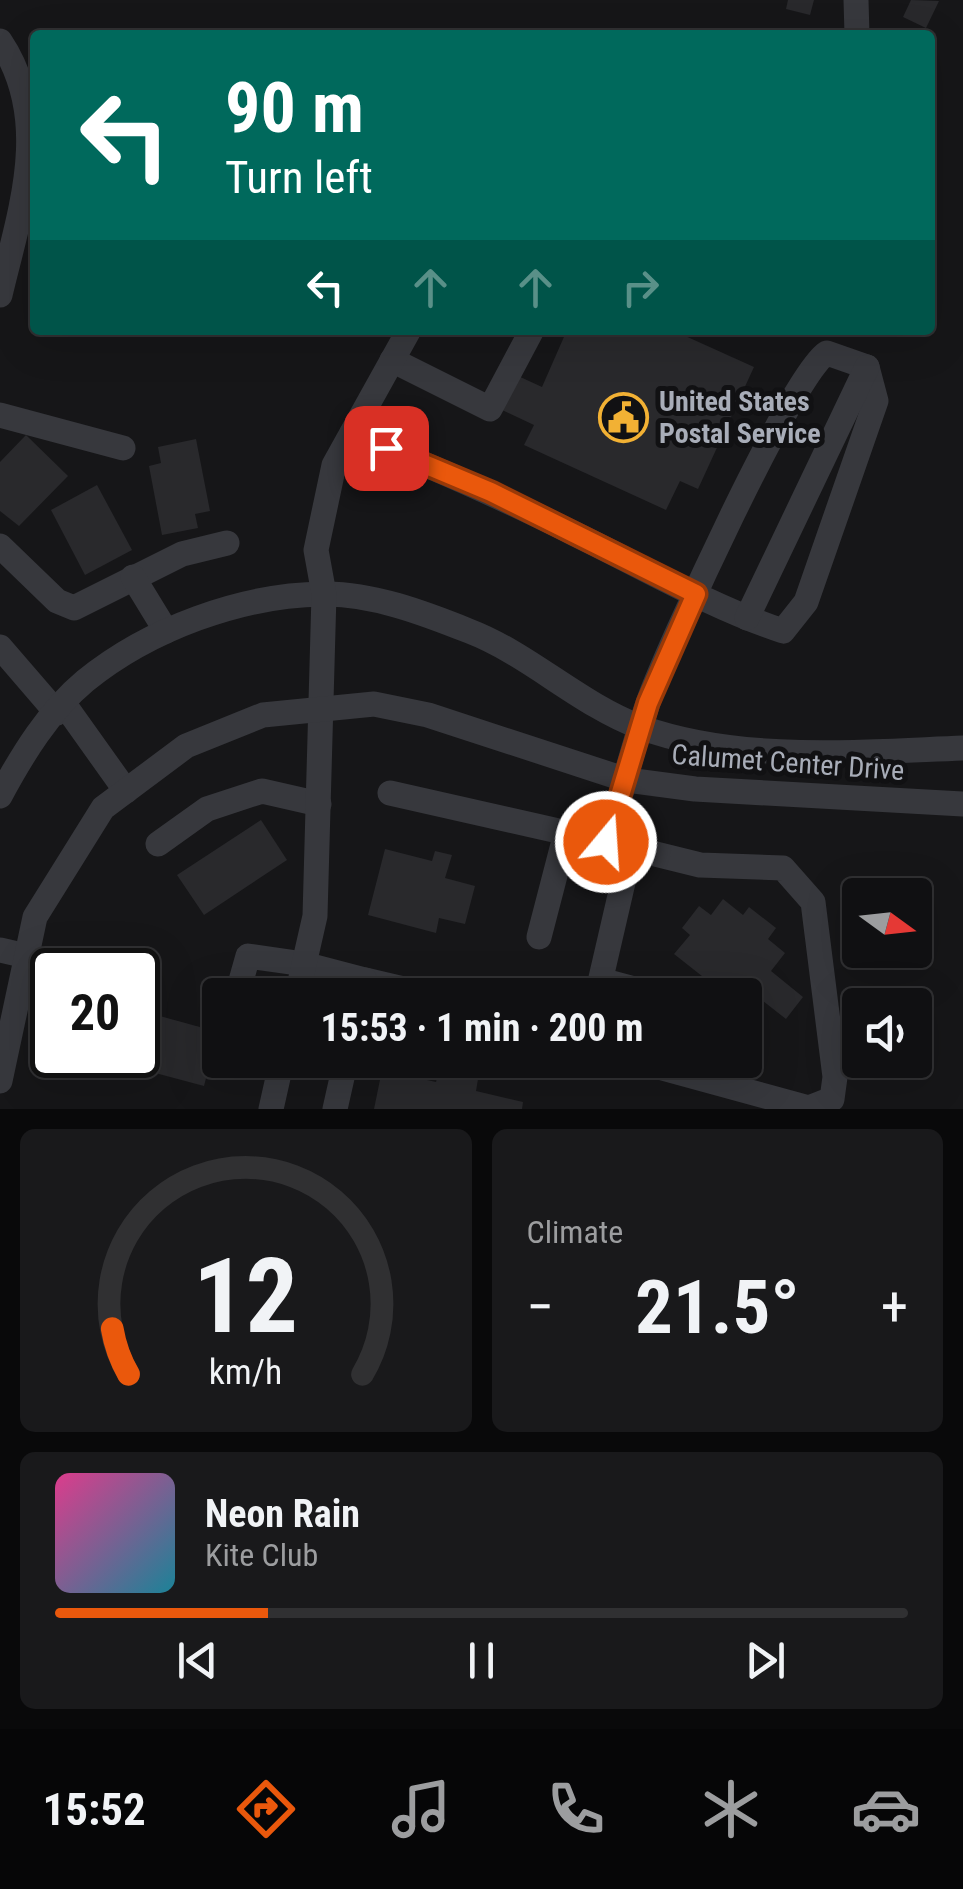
<!DOCTYPE html>
<html lang="en">
<head>
<meta charset="utf-8">
<style>
	:root { --surface:#101012; --page:#19191b; --text:#f1f3f6; --muted:#9c9d9f; --line:#303032; --accent:#ea580c }
	body { margin:0; font-family:"Roboto Condensed",sans-serif; background:var(--page); color:var(--text); height:100vh; display:flex; flex-direction:column; font-size:38px; white-space:nowrap }
	* { box-sizing:border-box; margin:0 }
	p { font-size:32px; color:var(--muted) }
	.icon { flex:none; width:55px; height:55px; fill:none; stroke:currentColor; stroke-width:2; stroke-linecap:round; stroke-linejoin:round }
	.map { position:relative; height:1109px; overflow:hidden }
	.sheet { display:flex; flex-direction:column; gap:20px; padding:20px; background:#09090a; flex:1 }
	.sheet>* { flex:none }
	.top-card { position:absolute; left:30px; top:30px; width:905px; height:305px; border-radius:10px; box-shadow:0 10px 40px #0002,0 0 0 2px var(--line); background:#00695c; color:#fff; overflow:hidden }
	.needle { width:65px; rotate:105deg }
	.fabs { position:absolute; left:842px; top:878px; display:grid; gap:20px }
	.fabs a { display:grid; place-items:center; width:90px; height:90px; border-radius:10px; background:var(--surface); box-shadow:0 10px 40px #0002,0 0 0 2px var(--line); font-size:50px }
	.speed { position:absolute; left:30px; top:948px; display:flex; gap:20px; font-size:50px; font-weight:700; text-align:center }
	.speed>* { display:grid; place-content:center; width:130px; height:130px; border-radius:50%; background:var(--surface); box-shadow:0 10px 40px #0002,0 0 0 2px var(--line); line-height:1 }
	.speed .limit { border:5px solid #111; border-radius:15px; background:#fff; color:#111 }
	.pin { position:absolute; display:grid; place-items:center; width:85px; height:85px; color:#fff; margin:-42px; border-radius:20px; box-shadow:0 5px 15px #0006 }
	.me { position:absolute; width:110px; margin:-55px; rotate:18deg; stroke-linejoin:round; filter:drop-shadow(0 0 8px #0008) }
	.turn { display:flex; align-items:center; gap:35px; height:210px; padding:0 30px; font-size:45px }
	.turn .icon { width:130px; height:130px; stroke-width:2.5 }
	.turn b { display:block; font-size:70px; line-height:85px }
	.lanes { display:flex; align-items:center; height:95px; padding:0 30px; background:#0003; justify-content:center; gap:50px; direction:ltr }
	.lanes .off { opacity:.35 }
	.big { font-size:75px; font-weight:700; line-height:1.1 }
	.sheet .widget { flex:1; display:flex; flex-direction:column; justify-content:center; gap:15px; min-width:0; padding:0 35px; border-radius:15px; background:var(--page) }
	.sheet .dial { align-items:center; gap:0 }
	.dial svg { height:260px; overflow:visible; fill:none; stroke:var(--line); stroke-width:7; stroke-linecap:round; text-anchor:middle }
	.dial text { fill:var(--text); stroke:none }
	.song { display:flex; align-items:center; gap:30px }
	.cover { width:120px; height:120px; border-radius:15px; background:linear-gradient(135deg,hsl(330 70% 55%),hsl(190 70% 35%)) }
	.played { height:10px; border-radius:5px; background:linear-gradient(90deg,var(--accent) 25%,var(--line) 25%) }
	.keys { display:flex; justify-content:space-around; direction:ltr }
	.heat { display:flex; justify-content:space-between; align-items:center; font-size:55px; direction:ltr }
	.sheet .tiles { flex:1; display:grid; gap:20px; grid-template-columns:1fr 1fr }
	.widget:last-child { grid-column:span 2 }
	.trip { position:absolute; left:202px; top:978px; width:560px; height:100px; border-radius:10px; background:var(--surface); box-shadow:0 10px 40px #0002,0 0 0 2px var(--line); font-weight:700; line-height:100px; text-align:center }
	.dock { display:flex; height:160px; justify-content:space-around; align-items:center; background:#060607; color:var(--muted) }
	.dock .icon { width:70px; height:70px }
	.dock .active { color:var(--accent) }
	.dock b { font-size:45px; color:var(--text) }
	.map>svg:first-child { display:block }
</style>
</head>
<body>
<div class="map">
<svg width="963" height="1109" viewBox="0 0 963 1109">
	<rect width="100%" height="100%" fill="#161618"/>
	<!-- building -->
	<g fill="#29292c">
		<polygon points="788,0 814,0 810,15 786,9"/>
		<polygon points="911,0 939,1 926,28 903,17"/>
		<polygon points="567,330 672,330 754,367 698,489 680,481 666,510 524,445 534,425 500,409 516,375 542,387"/>
		<polygon points="26,435 68,476 19,526 0,511 0,462"/>
		<polygon points="196,439 210,511 195,514 198,528 162,535 149,466 161,463 158,447"/>
		<polygon points="97,485 132,550 85,575 51,510"/>
		<polygon points="261,820 287,860 204,915 177,875"/>
		<polygon points="385,849 432,861 435,851 452,855 445,878 475,886 465,924 439,918 436,933 368,915"/>
		<polygon points="723,899 743,915 749,907 776,928 768,939 785,953 771,971 803,997 786,1019 750,991 747,995 726,995 674,954 690,935 682,928 699,906 711,915"/>
		<polygon points="138,1010 218,1032 204,1086 114,1062 116,1055 138,1055"/>
		<polygon points="382,1070 436,1082 439,1070 478,1079 476,1091 523,1102 522,1109 374,1109"/>
	</g>
	<g fill="none" stroke-linecap="round" stroke-linejoin="round">
		<!-- minor -->
		<g stroke="#37383d" stroke-width="25">
			<polyline points="856,0 857,35"/>
			<path d="M0,41C53,120 20,211 0,295"/>
			<polyline points="392,360 490,409 532,330"/>
			<polyline points="0,415 123,448"/>
			<path d="M352,433C427,465 502,497 575,534C643,567 711,607 783,631L806,602L876,401L867,367L827,353C796,367 664,656 648,703C632,749 621,796 607,842L390,793"/>
			<polyline points="0,546 57,601 74,608 182,554 227,543"/>
			<polyline points="133,577 166,631"/>
			<polyline points="747,618 867,367"/>
			<polyline points="0,647 57,713"/>
			<polyline points="64,704 126,791"/>
			<path d="M0,796C22,755 49,711 85,681C149,629 241,595 323,594C371,593 424,613 469,631C529,654 579,704 640,727C739,763 860,752 963,748"/>
			<polyline points="607,842 700,865 783,868 813,902 835,1077 832,1099 809,1108 633,1060"/>
			<polyline points="158,844 207,809 262,791 319,804"/>
			<polyline points="539,937 566,833"/>
			<polyline points="0,950 87,970"/>
			<polyline points="365,980 429,995"/>
			<polyline points="601,980 657,995"/>
			<polyline points="237,995 248,956 304,964 365,980 361,995"/>
			<polyline points="297,995 315,916 324,594 316,550 334,465 409,330"/>
			<polyline points="597,995 631,848"/>
			<polyline points="0,1081 35,917 103,808 186,746 263,715 374,704 428,715 627,780 695,789 963,804"/>
			<polyline points="271,1109 282,1060"/>
			<polyline points="335,1109 346,1060"/>
		</g>
	</g>
	<g fill="none" stroke-linecap="round" stroke-linejoin="round">
		<defs>
			<polyline id="route" points="386,448 491,492 696,594 648,703 606,842"/>
		</defs>
		<!-- route casing -->
		<use href="#route" stroke="#983908" stroke-width="25"/>
		<!-- route -->
		<use href="#route" stroke="#ea580c" stroke-width="18"/>
	</g>
	<!-- icons -->
	<defs>
		<symbol id="civic-ring" viewBox="-11 -11 22 22"><circle r="9.5" fill="#111113" stroke="#f2b134" stroke-width="1.5"/><path d="M-.6-6.5H3V-4.5H.6V-3L4-1V1h2V6H-6V1h2V-1L-.6-3ZM-1.2 2.5V6h2.4V2.5Z" fill="#f2b134"/></symbol>
	</defs>
	<g fill-rule="evenodd">
		<use href="#civic-ring" x="596" y="390" width="55" height="55"/>
	</g>
	<g text-anchor="middle" stroke-width="10" stroke-linejoin="round" paint-order="stroke">
		<!-- poi labels -->
		<g font-size="28" font-weight="bold" fill="#a8adb8" stroke="#111113" text-anchor="start">
			<text x="659" y="411">United States<tspan x="659" dy="32">Postal Service</tspan></text>
		</g>
		<!-- street labels -->
		<g font-size="28" fill="#a8adb8" stroke="#111113">
			<text transform="translate(788 762) rotate(4)" y="10">Calumet Center Drive</text>
		</g>
	</g>
</svg>
<div class="fabs">
<a><svg class="needle" viewBox="-14 -14 28 28"><path d="M0-13l5 13h-10z" fill="#e53935"/><path d="M0 13l5-13h-10z" fill="#9c9d9f"/></svg></a>
<a><svg class="icon" aria-label="sound" viewBox="0 0 24 24"><path d="M4 9h4l5-4v14l-5-4H4zM17 9q2 3 0 6"/></svg></a>
</div>
<div class="speed"><div class="limit">20</div></div>
<div class="pin" style="left:386px;top:448px;background:#d93025"><svg class="icon" aria-label="arrive" viewBox="0 0 24 24"><path d="M6 21V4h12l-3 4 3 4H6"/></svg></div>
<svg class="me" style="left:606px;top:842px" viewBox="-20 -20 40 40"><circle r="17" fill="#ea580c" stroke="#fff" stroke-width="3"/><path d="M0-11L8 9 0 5-8 9z" fill="#fff"/></svg>
<div class="trip">15:53 · 1 min · 200 m</div>
<div class="top-card">
<div class="turn"><svg class="icon" aria-label="left" viewBox="0 0 24 24"><path d="M17 20v-9H6M10 6l-5 5 5 5"/></svg><div><b>90 m</b>Turn left</div></div>
<div class="lanes"><svg class="icon" aria-label="left" viewBox="0 0 24 24"><path d="M17 20v-9H6M10 6l-5 5 5 5"/></svg><svg class="icon off" aria-label="ahead" viewBox="0 0 24 24"><path d="M12 20V5M6 11l6-6 6 6"/></svg><svg class="icon off" aria-label="ahead" viewBox="0 0 24 24"><path d="M12 20V5M6 11l6-6 6 6"/></svg><svg class="icon off" aria-label="right" viewBox="0 0 24 24"><path d="M7 20v-9h11M14 6l5 5-5 5"/></svg></div>
</div>
</div>
<section class="sheet">
<div class="tiles">
<div class="widget dial"><svg viewBox="0 0 100 80">
<path d="M14 69A42 42 0 1 1 86 69"/>
<path d="M14 69A42 42 0 0 1 9 55" stroke="#ea580c"/>
<text x="50" y="56" font-size="32" font-weight="700">12</text>
<text x="50" y="72" font-size="11">km/h</text>
</svg></div>
<div class="widget"><p>Climate</p>
<div class="heat"><a>−</a><b class="big">21.5°</b><a>+</a></div>
</div>
<div class="widget">
<div class="song"><i class="cover"></i><div><b>Neon Rain</b><p>Kite Club</p></div></div>
<div class="played"></div>
<div class="keys"><svg class="icon" aria-label="previous" viewBox="0 0 24 24"><path d="M18 5L8 12l10 7zM5 5v14"/></svg><svg class="icon" aria-label="pause" viewBox="0 0 24 24"><path d="M8 5v14M16 5v14"/></svg><svg class="icon" aria-label="next" viewBox="0 0 24 24"><path d="M6 5l10 7-10 7zM19 5v14"/></svg></div>
</div>
</div>
</section>
<nav class="dock">
<b>15:52</b>
<svg class="icon active" aria-label="directions" viewBox="0 0 24 24"><path d="M12 3l9 9-9 9-9-9zM9 14v-3h6M13 9l2 2-2 2"/></svg>
<svg class="icon" aria-label="music" viewBox="0 0 24 24"><path d="M9 18V5l10-2v13"/><circle cx="6" cy="18" r="3"/><circle cx="16" cy="16" r="3"/></svg>
<svg class="icon" aria-label="phone" viewBox="0 0 24 24"><path d="M5 4h4l2 5-3 2q2 4 5 5l2-3 5 2v4C11 20 4 13 5 4z"/></svg>
<svg class="icon" aria-label="climate" viewBox="0 0 24 24"><path d="M12 3v18M4 7l16 10M4 17L20 7"/></svg>
<svg class="icon" aria-label="car" viewBox="0 0 24 24"><path d="M5 17H2v-5l4-1 3-4h7l3 4 3 1v5h-3M9 17h6M6 11h13"/><circle cx="7" cy="17" r="2"/><circle cx="17" cy="17" r="2"/></svg>
</nav>
</body>
</html>
